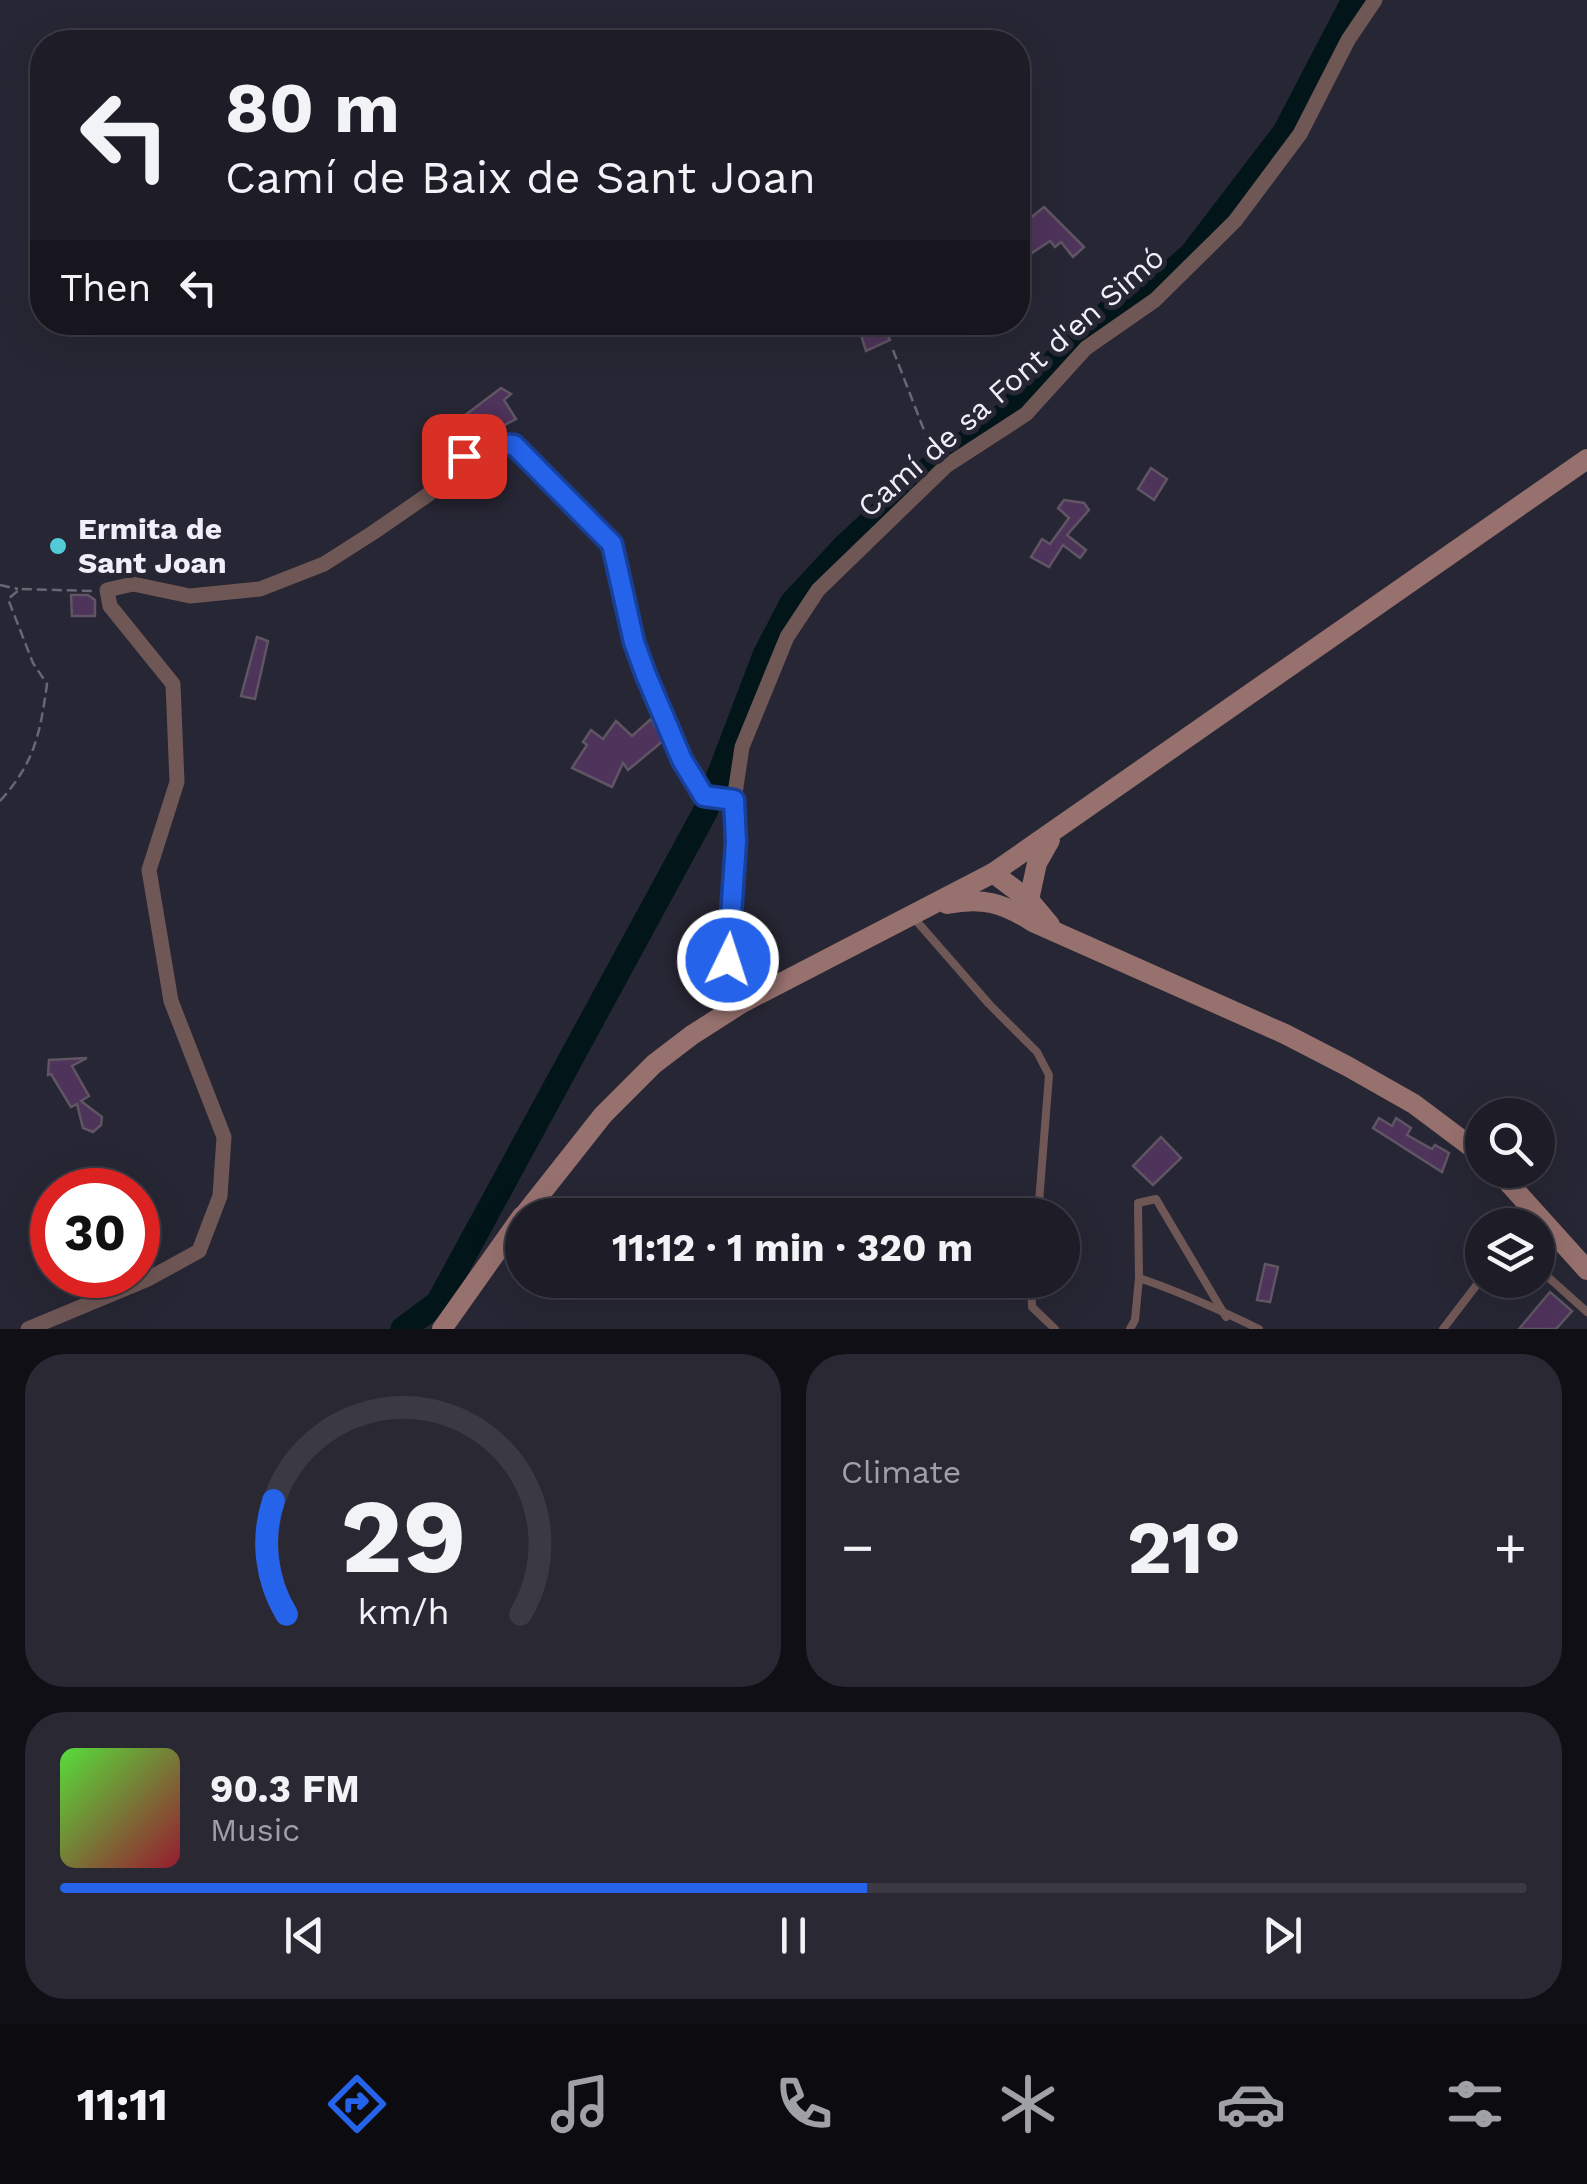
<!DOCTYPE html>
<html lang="en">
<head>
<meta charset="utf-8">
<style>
	:root { --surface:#1d1c27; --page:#2a2933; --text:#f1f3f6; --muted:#a0a1a7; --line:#3b3a44; --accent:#2563eb }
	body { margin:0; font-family:"Work Sans",sans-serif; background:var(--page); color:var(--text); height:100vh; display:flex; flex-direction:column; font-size:38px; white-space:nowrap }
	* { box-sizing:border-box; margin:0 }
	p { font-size:32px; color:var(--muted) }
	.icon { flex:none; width:55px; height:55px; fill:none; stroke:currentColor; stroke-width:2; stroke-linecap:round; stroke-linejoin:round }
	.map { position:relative; height:1329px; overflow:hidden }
	.panel { display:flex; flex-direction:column; gap:25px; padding:25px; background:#100f15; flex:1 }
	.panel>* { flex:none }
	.guide { position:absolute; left:30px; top:30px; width:1000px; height:305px; border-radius:40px; box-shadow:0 10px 40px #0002,0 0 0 2px var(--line); background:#1d1c27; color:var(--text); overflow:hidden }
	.fabs { position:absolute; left:1465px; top:1098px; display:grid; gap:20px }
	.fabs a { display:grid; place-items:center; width:90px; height:90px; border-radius:50%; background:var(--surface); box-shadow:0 10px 40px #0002,0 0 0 2px var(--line); font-size:50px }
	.speed { position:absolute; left:30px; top:1168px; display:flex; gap:20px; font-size:50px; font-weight:700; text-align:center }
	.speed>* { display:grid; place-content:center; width:130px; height:130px; border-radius:50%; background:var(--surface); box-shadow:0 10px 40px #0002,0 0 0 2px var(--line); line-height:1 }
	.speed .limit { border:15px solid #d22; background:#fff; color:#111 }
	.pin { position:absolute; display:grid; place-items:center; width:85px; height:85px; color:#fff; margin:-42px; border-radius:20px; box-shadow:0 5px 15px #0006 }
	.me { position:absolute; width:110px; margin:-55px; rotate:4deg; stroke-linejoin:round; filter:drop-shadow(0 0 8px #0008) }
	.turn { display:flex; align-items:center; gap:35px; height:210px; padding:0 30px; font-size:45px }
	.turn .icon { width:130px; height:130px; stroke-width:2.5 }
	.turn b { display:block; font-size:70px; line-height:85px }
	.then { display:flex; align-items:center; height:95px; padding:0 30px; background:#0003; gap:20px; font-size:38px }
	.big { font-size:75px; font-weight:700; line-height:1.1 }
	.panel .widget { flex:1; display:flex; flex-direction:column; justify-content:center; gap:15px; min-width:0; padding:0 35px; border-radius:40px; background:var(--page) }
	.panel .dial { align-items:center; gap:0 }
	.dial svg { height:260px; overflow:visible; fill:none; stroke:var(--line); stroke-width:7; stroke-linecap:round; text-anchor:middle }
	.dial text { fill:var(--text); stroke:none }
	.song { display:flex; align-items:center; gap:30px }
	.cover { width:120px; height:120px; border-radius:15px; background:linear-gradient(135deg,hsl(110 70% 55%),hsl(350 70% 35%)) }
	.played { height:10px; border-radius:5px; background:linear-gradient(90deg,var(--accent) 55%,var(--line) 55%) }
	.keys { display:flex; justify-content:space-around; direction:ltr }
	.heat { display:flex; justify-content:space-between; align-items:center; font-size:55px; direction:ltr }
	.panel .tiles { flex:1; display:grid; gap:25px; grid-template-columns:1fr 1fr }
	.widget:last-child { grid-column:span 2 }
	.trip { position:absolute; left:505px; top:1198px; width:575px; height:100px; border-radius:50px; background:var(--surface); box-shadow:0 10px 40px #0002,0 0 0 2px var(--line); font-weight:700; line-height:100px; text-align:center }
	.menu { display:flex; height:160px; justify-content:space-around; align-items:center; background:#0c0b10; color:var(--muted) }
	.menu .icon { width:70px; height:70px }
	.menu .on { color:var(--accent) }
	.menu b { font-size:45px; color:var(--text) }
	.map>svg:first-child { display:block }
</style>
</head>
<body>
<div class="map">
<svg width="1587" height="1329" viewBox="0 0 1587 1329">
	<rect width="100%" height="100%" fill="#272634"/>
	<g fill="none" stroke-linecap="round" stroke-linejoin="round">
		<!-- river -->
		<polyline stroke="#02161a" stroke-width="25" points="403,1329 438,1303 705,812 765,655 792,603 844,547 926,471 1004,415 1047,368 1114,307 1156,285 1191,255 1285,132 1354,0"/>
	</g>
	<!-- building -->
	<g fill="#4e335a" stroke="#5f5563" stroke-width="2.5">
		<polygon points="1044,207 1084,247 1073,257 1061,242 1055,247 1050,241 1029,255 1018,241 1018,228"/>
		<polygon points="882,325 890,340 866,351 860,332"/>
		<polygon points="501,388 511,394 504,400 516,419 491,432 477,433 464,416"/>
		<polygon points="485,454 493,455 458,493 451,486 470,464"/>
		<polygon points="1151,468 1167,479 1154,500 1138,489"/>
		<polygon points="1064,500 1084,503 1089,510 1067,535 1086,550 1080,558 1063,545 1049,567 1031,557 1042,539 1050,544 1069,518 1058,508"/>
		<polygon points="71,595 88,595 95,600 95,616 72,616"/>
		<polygon points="257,637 268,641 255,699 241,696"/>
		<polygon points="651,719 663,741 628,770 623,763 612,787 572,768 587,745 583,742 591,730 603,739 616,721 632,736"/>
		<polygon points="87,1058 72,1066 89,1096 81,1101 102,1117 101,1125 93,1132 83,1128 77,1104 71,1107 51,1074 48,1075 49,1060"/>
		<polygon points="1379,1118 1392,1126 1396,1118 1411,1128 1407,1135 1432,1149 1435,1145 1449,1153 1442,1172 1373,1128"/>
		<polygon points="1161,1137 1181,1158 1153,1185 1133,1166"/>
		<polygon points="1265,1264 1278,1267 1270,1302 1257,1300"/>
		<polygon points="1550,1292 1572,1311 1556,1329 1519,1329"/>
	</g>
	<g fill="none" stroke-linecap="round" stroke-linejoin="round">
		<!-- path -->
		<g stroke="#686774" stroke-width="2.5" stroke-dasharray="10 5" stroke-linecap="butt">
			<polyline points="893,350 934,456"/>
			<polyline points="0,585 18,589"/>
			<path d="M0,801C35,762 40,734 47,684L33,663L8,599L20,589L94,591"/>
		</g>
		<!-- service -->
		<g stroke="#6f5755" stroke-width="8">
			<polyline points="913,917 989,1004 1037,1052 1049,1075 1038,1215"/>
			<polyline points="1521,1225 1529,1211"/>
			<polyline points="1538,1268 1587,1312"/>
			<polyline points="1139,1278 1138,1203 1156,1199 1226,1317"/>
			<polyline points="1031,1280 1032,1307 1055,1329"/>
			<path d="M1130,1329L1135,1320L1139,1278C1181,1292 1220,1310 1259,1329"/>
			<polyline points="1443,1329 1482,1278"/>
		</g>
		<!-- minor -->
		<g stroke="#6f5755" stroke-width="15">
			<polyline points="742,1003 728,960 736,842 734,800 742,747 787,637 818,590 946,466 1026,414 1086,348 1155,300 1235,221 1300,134 1348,40 1375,0"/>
			<polyline points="28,1329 148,1279 199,1251 220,1196 224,1137 171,1001 149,870 177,782 173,684 110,606 107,590 133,584 190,596 260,589 324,564 374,532 429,494 463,455 482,443 514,445 611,545 634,642 658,707 704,796 734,800"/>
		</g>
		<!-- secondary -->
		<g stroke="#97716e" stroke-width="20">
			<polyline points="993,873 1029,900 1050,925"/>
			<polyline points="1029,900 1037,863 1050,840"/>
			<path d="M947,904C983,897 1003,903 1033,922L1285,1034L1347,1066L1414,1104L1482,1155"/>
			<polyline points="1497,1170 1587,1270"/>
			<polyline points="524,1215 603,1115 654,1064 692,1035 742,1003 993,873 1587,459"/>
			<polyline points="442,1329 522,1216"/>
		</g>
	</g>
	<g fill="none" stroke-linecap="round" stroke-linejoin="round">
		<defs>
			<polyline id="route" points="464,456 482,443 514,445 612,544 634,642 646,675 682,760 704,796 734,800 736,842 728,960"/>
		</defs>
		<!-- route casing -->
		<use href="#route" stroke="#184099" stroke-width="25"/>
		<!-- route -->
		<use href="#route" stroke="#2563eb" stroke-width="18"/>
	</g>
	<!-- markers -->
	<circle fill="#52cbd7" stroke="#272634" stroke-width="4" cx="58" cy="546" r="10"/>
	<g text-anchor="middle" stroke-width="10" stroke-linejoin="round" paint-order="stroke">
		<!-- street labels -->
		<g font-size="30" fill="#f0eff9" stroke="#272634">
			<text transform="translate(1011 382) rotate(-41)" y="10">Camí de sa Font d'en Simó</text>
		</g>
		<!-- poi labels -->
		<g font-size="30" font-weight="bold" fill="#f0eff9" stroke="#272634" text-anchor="start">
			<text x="78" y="539">Ermita de<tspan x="78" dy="34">Sant Joan</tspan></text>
		</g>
	</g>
</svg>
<div class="fabs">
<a><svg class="icon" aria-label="search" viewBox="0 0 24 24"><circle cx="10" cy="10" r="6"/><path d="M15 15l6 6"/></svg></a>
<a><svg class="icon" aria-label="layers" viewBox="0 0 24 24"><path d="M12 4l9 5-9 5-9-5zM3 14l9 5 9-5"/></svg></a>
</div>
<div class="speed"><div class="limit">30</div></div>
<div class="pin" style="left:464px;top:456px;background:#d93025"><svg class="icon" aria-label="arrive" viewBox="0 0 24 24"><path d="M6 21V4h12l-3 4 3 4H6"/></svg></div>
<svg class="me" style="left:728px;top:960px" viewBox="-20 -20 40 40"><circle r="17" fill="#2563eb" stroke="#fff" stroke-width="3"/><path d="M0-11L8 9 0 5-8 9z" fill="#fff"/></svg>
<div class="trip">11:12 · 1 min · 320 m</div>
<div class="guide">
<div class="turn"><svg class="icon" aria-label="left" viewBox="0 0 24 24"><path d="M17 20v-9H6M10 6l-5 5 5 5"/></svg><div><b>80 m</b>Camí de Baix de Sant Joan</div></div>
<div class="then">Then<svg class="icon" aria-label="left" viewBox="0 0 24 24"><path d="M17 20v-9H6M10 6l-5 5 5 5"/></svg></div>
</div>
</div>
<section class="panel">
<div class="tiles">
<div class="widget dial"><svg viewBox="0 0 100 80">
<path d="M14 69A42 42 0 1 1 86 69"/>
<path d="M14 69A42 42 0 0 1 10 34" stroke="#2563eb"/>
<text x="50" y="56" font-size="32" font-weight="700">29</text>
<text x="50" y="72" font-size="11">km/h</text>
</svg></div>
<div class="widget"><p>Climate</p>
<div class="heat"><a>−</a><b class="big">21°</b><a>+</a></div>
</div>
<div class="widget">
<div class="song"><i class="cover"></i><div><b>90.3 FM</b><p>Music</p></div></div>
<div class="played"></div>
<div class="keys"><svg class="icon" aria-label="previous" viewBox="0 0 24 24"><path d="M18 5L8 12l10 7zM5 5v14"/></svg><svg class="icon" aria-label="pause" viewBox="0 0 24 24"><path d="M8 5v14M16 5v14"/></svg><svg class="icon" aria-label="next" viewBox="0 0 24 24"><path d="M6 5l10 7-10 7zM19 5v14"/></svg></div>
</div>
</div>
</section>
<nav class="menu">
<b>11:11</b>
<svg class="icon on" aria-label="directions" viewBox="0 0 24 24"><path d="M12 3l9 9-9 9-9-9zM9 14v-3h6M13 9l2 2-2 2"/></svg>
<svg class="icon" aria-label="music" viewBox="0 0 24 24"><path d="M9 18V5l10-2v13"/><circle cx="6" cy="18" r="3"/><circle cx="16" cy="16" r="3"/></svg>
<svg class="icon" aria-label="phone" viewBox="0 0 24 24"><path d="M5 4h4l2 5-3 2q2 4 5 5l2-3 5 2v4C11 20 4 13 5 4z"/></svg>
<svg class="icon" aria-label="climate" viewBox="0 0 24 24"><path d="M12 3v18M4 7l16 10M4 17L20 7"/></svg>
<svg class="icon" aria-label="car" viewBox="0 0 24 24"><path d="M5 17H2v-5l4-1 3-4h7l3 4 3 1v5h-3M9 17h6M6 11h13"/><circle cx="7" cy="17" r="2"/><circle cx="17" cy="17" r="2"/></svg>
<svg class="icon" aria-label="filters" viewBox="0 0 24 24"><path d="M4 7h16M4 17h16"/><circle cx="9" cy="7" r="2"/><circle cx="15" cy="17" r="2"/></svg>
</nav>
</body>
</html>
